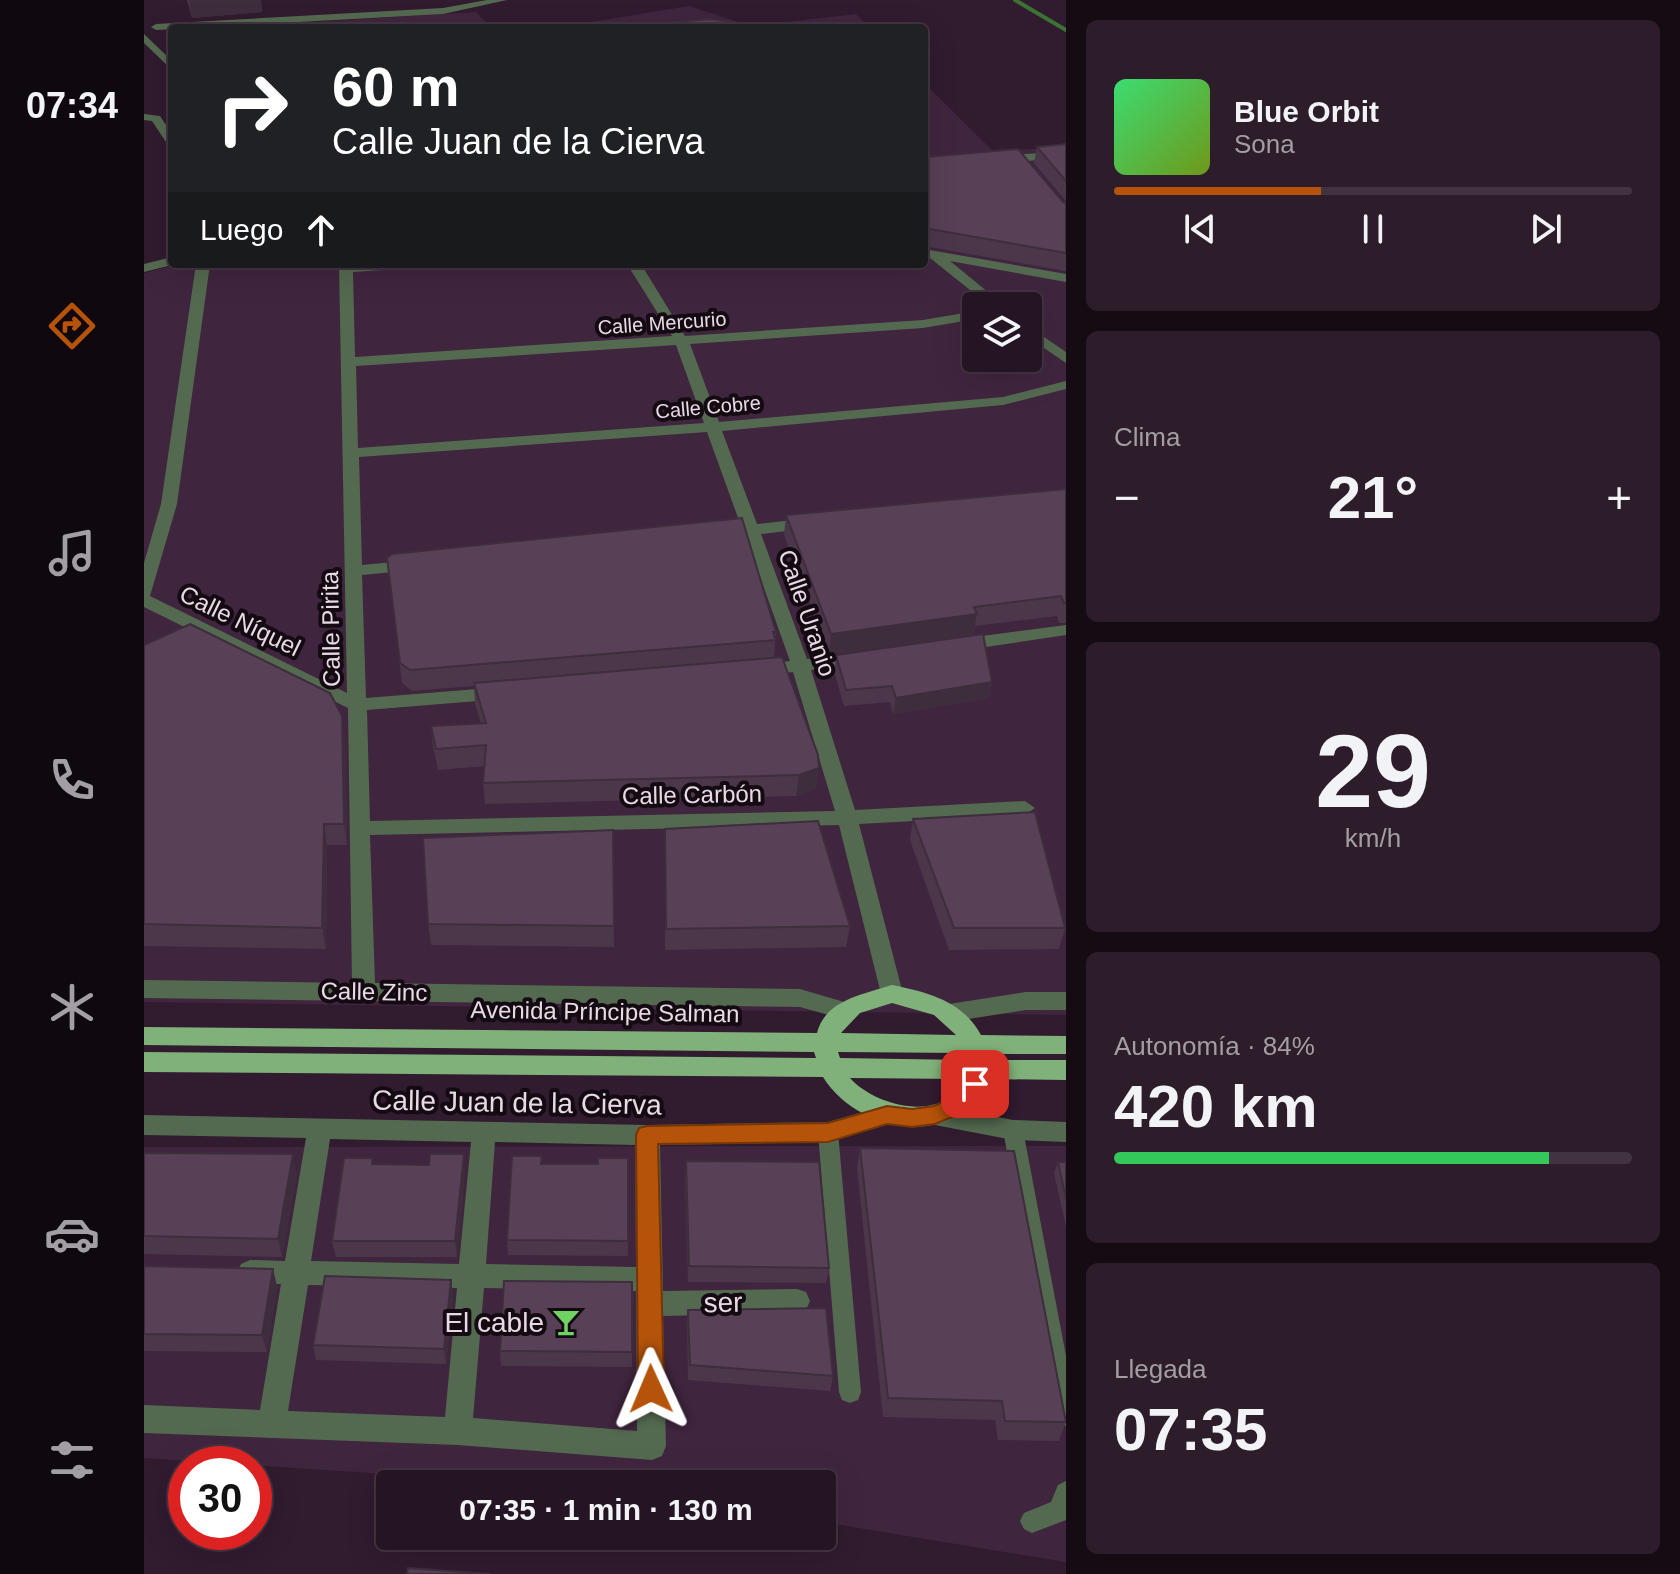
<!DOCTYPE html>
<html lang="es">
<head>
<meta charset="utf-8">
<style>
	:root { --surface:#251423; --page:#2d1d2b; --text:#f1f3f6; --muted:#a39ea6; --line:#423341; --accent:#b45309 }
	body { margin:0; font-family:Helvetica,sans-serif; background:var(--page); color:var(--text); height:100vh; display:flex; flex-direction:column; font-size:30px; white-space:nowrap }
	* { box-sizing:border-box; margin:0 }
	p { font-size:26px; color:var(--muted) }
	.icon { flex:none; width:44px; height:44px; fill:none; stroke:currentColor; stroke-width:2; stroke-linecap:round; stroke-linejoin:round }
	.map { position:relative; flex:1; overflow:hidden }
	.sheet { display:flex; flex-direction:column; gap:20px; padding:20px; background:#140b13; width:614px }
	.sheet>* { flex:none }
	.banner { position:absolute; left:24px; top:24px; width:760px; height:244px; border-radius:8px; box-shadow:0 8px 32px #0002,0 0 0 2px var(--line); background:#202124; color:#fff; overflow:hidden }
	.fabs { position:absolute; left:818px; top:292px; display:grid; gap:16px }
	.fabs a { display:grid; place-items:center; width:80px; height:80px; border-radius:8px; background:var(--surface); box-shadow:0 8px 32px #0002,0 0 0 2px var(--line); font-size:40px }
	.speed { position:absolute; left:24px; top:1446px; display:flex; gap:16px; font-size:40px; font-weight:700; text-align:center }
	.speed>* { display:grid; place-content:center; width:104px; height:104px; border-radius:50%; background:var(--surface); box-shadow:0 8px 32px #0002,0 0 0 2px var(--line); line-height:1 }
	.speed .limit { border:12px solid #d22; background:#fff; color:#111 }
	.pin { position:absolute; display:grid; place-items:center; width:68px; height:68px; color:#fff; margin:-34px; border-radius:16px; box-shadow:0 4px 12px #0006 }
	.me { position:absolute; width:88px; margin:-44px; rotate:359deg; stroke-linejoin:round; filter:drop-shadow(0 0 6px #0008) }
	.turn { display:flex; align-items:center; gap:28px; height:168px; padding:0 32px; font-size:36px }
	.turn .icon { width:104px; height:104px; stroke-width:2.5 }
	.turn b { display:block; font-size:56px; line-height:68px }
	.then { display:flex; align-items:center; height:76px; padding:0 32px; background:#0003; gap:16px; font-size:30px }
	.big { font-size:60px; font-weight:800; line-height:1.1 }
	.sheet .tile { flex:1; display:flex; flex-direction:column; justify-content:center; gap:12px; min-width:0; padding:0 28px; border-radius:12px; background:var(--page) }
	.sheet .dial { align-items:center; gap:0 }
	.dial b { font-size:104px; line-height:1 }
	.song { display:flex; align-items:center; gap:24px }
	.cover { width:96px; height:96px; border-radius:12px; background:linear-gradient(135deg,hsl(140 70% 55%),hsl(80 70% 35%)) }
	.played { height:8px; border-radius:4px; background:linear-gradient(90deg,var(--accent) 40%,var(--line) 40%) }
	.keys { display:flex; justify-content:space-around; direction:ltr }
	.heat { display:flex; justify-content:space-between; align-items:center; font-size:44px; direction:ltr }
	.charge { height:12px; border-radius:6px; background:linear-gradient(90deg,#34c759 84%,var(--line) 0) }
	.trip { position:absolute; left:232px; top:1470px; width:460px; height:80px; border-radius:8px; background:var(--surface); box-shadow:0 8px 32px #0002,0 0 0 2px var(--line); font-weight:800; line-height:80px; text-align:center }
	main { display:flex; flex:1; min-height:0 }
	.tabs { display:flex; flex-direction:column; width:144px; justify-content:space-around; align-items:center; background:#0f080e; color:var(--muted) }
	.tabs .icon { width:56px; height:56px }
	.tabs .active { color:var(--accent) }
	.tabs b { font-size:36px; color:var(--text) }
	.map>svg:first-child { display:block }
</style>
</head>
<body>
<main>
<nav class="tabs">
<b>07:34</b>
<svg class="icon active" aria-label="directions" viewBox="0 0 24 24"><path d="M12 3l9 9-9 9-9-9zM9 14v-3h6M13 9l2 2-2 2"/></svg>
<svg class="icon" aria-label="music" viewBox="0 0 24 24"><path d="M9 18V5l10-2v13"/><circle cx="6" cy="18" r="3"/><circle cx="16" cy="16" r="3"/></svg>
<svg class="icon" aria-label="phone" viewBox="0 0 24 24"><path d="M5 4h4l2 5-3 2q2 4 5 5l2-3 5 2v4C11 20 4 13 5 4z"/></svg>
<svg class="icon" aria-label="climate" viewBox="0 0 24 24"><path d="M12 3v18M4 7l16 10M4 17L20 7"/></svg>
<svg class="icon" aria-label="car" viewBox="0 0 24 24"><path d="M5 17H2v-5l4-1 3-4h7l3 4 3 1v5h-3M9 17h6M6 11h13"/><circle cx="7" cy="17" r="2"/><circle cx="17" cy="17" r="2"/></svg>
<svg class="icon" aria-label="filters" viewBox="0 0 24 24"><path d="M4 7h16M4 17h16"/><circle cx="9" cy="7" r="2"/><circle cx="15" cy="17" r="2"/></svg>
</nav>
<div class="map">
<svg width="922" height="1574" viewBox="0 0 922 1574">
	<rect width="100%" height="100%" fill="#311b2f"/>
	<!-- built -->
	<g fill="#40253e" fill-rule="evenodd">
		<polygon points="545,6 606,26 712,14 726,28 435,28 441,23"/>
		<polygon points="332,12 347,28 73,28"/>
		<path d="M780,83L849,151L922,147V1015L0,1002V273L35,264H780ZM832,306H884V358H832Z"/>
		<polygon points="922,1146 922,1562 678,1522 678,1484 391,1484 0,1458 0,1147"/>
	</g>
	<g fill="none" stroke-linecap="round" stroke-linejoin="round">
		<!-- stream -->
		<polyline stroke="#3d7235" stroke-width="4" points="871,0 922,30"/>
		<!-- service -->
		<g fill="#546a50" fill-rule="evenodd">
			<polygon points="869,1122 876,1124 879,1130 922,1356 922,1426 914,1423 911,1415 859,1130 862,1124"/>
			<polygon points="684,1124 691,1126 694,1132 717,1392 714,1400 706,1403 698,1400 695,1392 674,1132 677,1126"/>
			<polygon points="922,1481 922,1520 888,1533 880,1529 876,1521 880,1513 907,1502 914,1485"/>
		</g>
		<!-- minor -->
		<g fill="#546a50" fill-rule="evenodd">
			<polygon points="343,0 363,0 299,14 12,30 7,27 12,24 299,8"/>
			<polygon points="0,34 28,61 28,70 0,43"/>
			<polygon points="0,114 16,116 28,134 28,146 24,145 8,121 0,120"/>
			<polygon points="922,151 922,157 854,164 848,160 854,156"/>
			<polygon points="780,249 922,274 922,282 806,261 861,306 846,306 786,258 780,257"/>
			<polygon points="28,257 28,264 32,264 0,272 0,264"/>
			<path d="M52,264H66L33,504L6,596L203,693L195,264H275L268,268L209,272L211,357L528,336L483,264H497L541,336L779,320L832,311V319L779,328L546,344L575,422L859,397L922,381V389L859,405L578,431L613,524L668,518L676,523L668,528L617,534L663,659L716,653L725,659L716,665L667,670L711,810L881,801L891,808L881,815L715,824L759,994L756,1000L748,1003L740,1000L737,994L695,825L226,835L231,983L656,989L707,1004L710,1010L707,1016L699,1019L656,1007L0,998V980L208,983L204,708L0,607V563L17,504ZM532,345L560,423L214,448L212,366ZM563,432L597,526L588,531L590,535H601L646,661L617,664L608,670L617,676L649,672L691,811L226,821L223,710L358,699L367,693L358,687L222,698L218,575L270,570L279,565L270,560L218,565L215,457Z"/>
			<polygon points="884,326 922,352 922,363 884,337"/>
			<polygon points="922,625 922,635 815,651 806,645 815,639"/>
			<polygon points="882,992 922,992 922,1010 882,1010 805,1022 797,1019 794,1013 797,1007 805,1004"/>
			<path d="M743,1105L752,1108L755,1115L752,1122L684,1142L516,1145L519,1291L653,1289L662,1292L666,1301L662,1310L653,1313L519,1316L522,1446L518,1456L508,1460L314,1445L0,1433V1405L116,1410L137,1284H106L97,1280L93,1272L97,1264L106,1260L141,1261L162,1138L0,1135V1115L503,1125L684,1122ZM186,1139L327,1142L315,1264L167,1261ZM351,1142L491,1145L492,1267L342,1264ZM164,1285L313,1288L301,1417L144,1411ZM340,1288L492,1291L493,1431L329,1418Z"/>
			<polygon points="791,1105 869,1120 922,1122 922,1142 869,1140 791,1125 782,1122 779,1115 782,1108"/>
		</g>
		<!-- primary -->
		<path fill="#81b17a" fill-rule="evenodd" d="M748,985C783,992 819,1001 837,1035L922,1036V1054H844L845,1060H922V1080L844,1079C815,1150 715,1135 679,1077L0,1072V1052L672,1058L670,1052L0,1045V1027L673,1033C681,1000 720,994 748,985ZM748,1003L790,1015L812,1035L697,1033L716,1013ZM694,1052L820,1053L821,1060L696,1058ZM706,1078L820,1079C801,1124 732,1107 706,1078Z"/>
	</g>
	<!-- wall -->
	<g fill="#4c374a">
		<polygon points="43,0 117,0 118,12 48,18"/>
		<polygon points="922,144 922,201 890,163 893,147"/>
		<polygon points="780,153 782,157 922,203 922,271 780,246"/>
		<polygon points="922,489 922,623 915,623 913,616 831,626 829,635 685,654 640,535 642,515"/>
		<polygon points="243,558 632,632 630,657 672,789 652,796 341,804 339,783 341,766 294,770 289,747 287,726 337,723 331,704 330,686 268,691 258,683"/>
		<polygon points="0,645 201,737 203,845 183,845 182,949 0,946"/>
		<polygon points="692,655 848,682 845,698 749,714 746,702 700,706 690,671"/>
		<polygon points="769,819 921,928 915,949 805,950 766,840"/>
		<polygon points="521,829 706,926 702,947 521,950"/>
		<polygon points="469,830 470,947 287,945 284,924"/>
		<polygon points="716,1148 922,1422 915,1441 854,1440 851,1420 739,1417 713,1168"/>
		<polygon points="0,1153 153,1172 138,1257 0,1254"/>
		<polygon points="484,1158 484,1256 364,1255 363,1240 398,1164 454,1164"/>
		<polygon points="542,1161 685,1268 682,1283 544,1282 541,1177"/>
		<polygon points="914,1162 922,1162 922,1227 910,1173"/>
		<polygon points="230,1164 321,1170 313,1257 192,1257 188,1241"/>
		<polygon points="0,1266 129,1269 133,1287 123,1352 0,1351"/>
		<polygon points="307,1280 309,1295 302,1364 172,1360 169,1345"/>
		<polygon points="544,1310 689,1376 686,1391 544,1380 543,1325"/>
		<polygon points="356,1351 488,1352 488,1367 357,1366"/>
	</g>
	<!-- shaded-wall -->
	<g fill="#3e2d3c">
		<polygon points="45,0 117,0 118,12 48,18"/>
		<polygon points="833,614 829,635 685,654 687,634"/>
		<polygon points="848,682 845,698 749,714 752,698"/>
		<polygon points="198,716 201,737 203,845 200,824"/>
		<polygon points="675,768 672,789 652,796 655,775"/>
		<polygon points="180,824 183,845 182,949 178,928"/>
		<polygon points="149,1154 153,1172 138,1257 134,1239"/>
		<polygon points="320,1154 321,1170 313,1257 311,1241"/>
		<polygon points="129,1269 133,1287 123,1352 118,1335"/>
		<polygon points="307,1280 309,1295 302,1364 300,1349"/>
	</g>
	<!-- building -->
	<g fill="#584056" stroke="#3e2d3c" stroke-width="2">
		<polygon points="566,19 589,22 599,28 513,28 507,24"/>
		<polygon points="922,144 922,181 893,147"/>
		<polygon points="874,149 919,202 922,203 922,253 780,228 780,153 782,157"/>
		<polygon points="922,489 922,603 920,603 917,596 830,607 833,614 687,634 642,515"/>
		<polygon points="598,518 632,632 629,632 632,640 266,670 256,663 243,558 248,554"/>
		<polygon points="46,624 186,693 198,716 200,824 180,824 178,928 0,924 0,645"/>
		<polygon points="839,634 848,682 752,698 748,686 702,690 692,655"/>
		<polygon points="638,657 674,755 675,768 655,775 339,783 342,745 292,749 287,726 342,723 330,683"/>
		<polygon points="891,812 921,928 810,928 769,819"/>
		<polygon points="674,821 706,926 522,929 521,829"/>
		<polygon points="469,830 470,926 284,924 279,838"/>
		<polygon points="716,1148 870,1151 922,1422 861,1421 858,1401 744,1398"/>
		<polygon points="0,1153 149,1154 134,1239 0,1236"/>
		<polygon points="286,1154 320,1154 311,1241 188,1241 200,1158 228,1158 228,1164 285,1165"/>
		<polygon points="368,1156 398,1156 397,1164 454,1164 454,1158 484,1158 484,1241 363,1240"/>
		<polygon points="542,1161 675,1162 685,1268 545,1266"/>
		<polygon points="914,1162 922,1162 922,1199"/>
		<polygon points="0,1266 129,1269 118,1335 0,1334"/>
		<polygon points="181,1276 307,1280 300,1349 169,1345"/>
		<polygon points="360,1281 488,1282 488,1352 356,1351"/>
		<polygon points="682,1308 689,1376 546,1365 544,1310"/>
		<polygon points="264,1568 347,1574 263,1574"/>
	</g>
	<!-- route -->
	<polygon fill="#b45309" stroke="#753606" stroke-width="2" points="831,1075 839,1078 842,1084 830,1104 816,1114 791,1124 768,1127 743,1124 684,1142 514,1144 520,1389 516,1398 507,1401 498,1398 494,1389 492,1135 495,1128 503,1126 684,1123 743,1106 768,1109 790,1106 801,1101 814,1091 823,1078"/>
	<!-- icons -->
	<defs>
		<symbol id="bar-bare" viewBox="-9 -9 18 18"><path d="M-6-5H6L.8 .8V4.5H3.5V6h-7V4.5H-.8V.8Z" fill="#6ed360" stroke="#130a12" stroke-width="2.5" paint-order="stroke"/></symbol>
	</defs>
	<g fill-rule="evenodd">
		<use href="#bar-bare" x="402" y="1302" width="40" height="40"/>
	</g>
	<g text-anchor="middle" stroke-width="8" stroke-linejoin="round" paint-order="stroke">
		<!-- far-street labels -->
		<g font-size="20" fill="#e8d9e6" stroke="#130a12">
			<text transform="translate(518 323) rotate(-4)" y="7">Calle Mercurio</text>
			<text transform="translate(564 407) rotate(-5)" y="7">Calle Cobre</text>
		</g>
		<!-- street labels -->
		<g font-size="24" fill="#e8d9e6" stroke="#130a12">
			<text transform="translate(663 613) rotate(71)" y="8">Calle Uranio</text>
			<text transform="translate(96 621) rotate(26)" y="8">Calle Níquel</text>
			<text transform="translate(187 629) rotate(-91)" y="8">Calle Pirita</text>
			<text transform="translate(548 795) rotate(-1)" y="8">Calle Carbón</text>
			<text transform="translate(230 992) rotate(1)" y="8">Calle Zinc</text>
			<text transform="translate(461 1012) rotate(1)" y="8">Avenida Príncipe Salman</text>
		</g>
		<!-- near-street labels -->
		<g font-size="28" fill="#e8d9e6" stroke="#130a12">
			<text transform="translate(373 1102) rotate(1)" y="10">Calle Juan de la Cierva</text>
			<text transform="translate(579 1302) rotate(-1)" y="10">ser</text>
		</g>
		<!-- near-poi labels -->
		<g font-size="28" fill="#e8d9e6" stroke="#130a12" text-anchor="end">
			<text x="400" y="1332">El cable</text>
		</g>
	</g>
</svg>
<div class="fabs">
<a><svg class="icon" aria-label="layers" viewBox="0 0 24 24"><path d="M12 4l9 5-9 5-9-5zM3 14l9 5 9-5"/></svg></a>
</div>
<div class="speed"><div class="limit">30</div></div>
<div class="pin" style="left:831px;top:1084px;background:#d93025"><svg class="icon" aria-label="arrive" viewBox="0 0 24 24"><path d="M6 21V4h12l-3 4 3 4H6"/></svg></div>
<svg class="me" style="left:507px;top:1389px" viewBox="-20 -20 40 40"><path d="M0-17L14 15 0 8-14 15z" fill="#b45309" stroke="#fff" stroke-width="4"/></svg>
<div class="trip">07:35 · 1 min · 130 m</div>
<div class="banner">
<div class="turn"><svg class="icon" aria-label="right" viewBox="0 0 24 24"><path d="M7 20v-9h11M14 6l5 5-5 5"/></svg><div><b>60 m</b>Calle Juan de la Cierva</div></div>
<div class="then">Luego<svg class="icon" aria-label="ahead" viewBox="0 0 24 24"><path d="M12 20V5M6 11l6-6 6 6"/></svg></div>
</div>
</div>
<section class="sheet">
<div class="tile">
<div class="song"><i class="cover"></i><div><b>Blue Orbit</b><p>Sona</p></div></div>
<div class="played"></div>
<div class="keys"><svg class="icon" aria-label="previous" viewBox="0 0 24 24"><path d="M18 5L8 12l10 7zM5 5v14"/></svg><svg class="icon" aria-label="pause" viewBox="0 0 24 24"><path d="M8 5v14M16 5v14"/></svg><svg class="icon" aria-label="next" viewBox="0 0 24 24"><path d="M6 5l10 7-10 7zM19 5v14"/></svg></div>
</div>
<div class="tile"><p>Clima</p>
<div class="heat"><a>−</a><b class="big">21°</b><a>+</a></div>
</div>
<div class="tile dial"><b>29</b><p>km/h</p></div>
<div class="tile"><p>Autonomía · 84%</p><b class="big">420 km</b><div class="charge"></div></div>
<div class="tile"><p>Llegada</p><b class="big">07:35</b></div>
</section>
</main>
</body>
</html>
